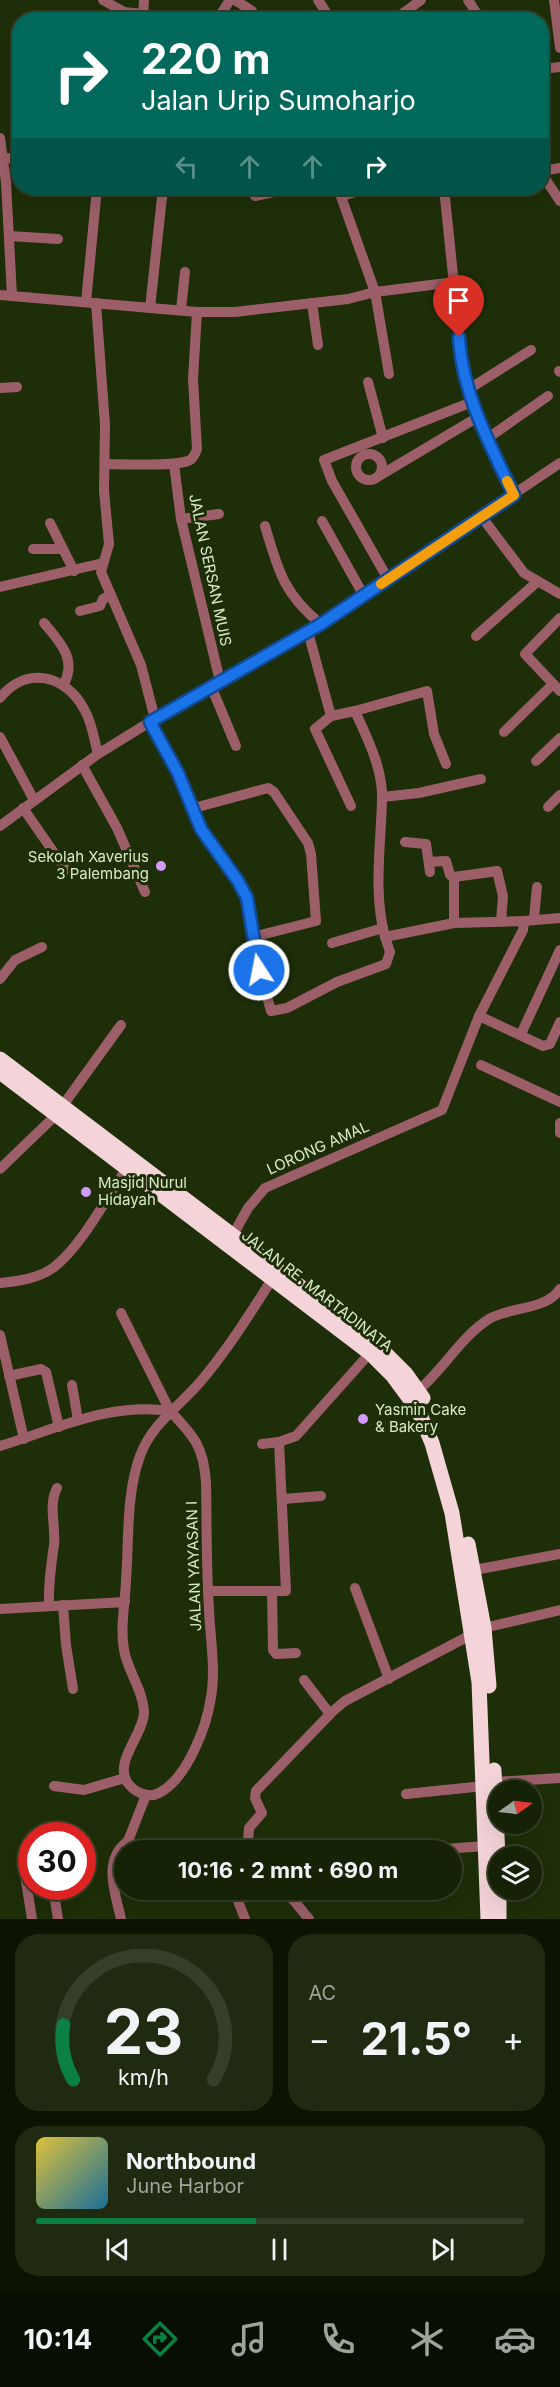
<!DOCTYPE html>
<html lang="id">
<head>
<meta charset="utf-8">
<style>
	:root { --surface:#162206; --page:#1f2a10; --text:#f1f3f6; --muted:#9ea49b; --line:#353f28; --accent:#0b8043 }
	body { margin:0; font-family:Inter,sans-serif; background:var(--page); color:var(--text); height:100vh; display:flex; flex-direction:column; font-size:22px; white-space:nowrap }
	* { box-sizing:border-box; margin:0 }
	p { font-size:20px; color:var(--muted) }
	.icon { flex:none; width:33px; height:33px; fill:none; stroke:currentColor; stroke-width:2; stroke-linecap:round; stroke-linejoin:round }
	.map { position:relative; height:1919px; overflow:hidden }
	.sheet { display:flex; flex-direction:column; gap:15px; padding:15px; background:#0c1303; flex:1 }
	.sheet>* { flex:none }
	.hud { position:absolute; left:12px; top:12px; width:537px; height:183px; border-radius:24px; box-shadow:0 6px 24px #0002,0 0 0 2px var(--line); background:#00695c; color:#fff; overflow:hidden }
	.needle { width:39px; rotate:76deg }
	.controls { position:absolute; left:488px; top:1780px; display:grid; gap:12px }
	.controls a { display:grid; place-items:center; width:54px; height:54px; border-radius:50%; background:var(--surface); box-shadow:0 6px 24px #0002,0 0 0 2px var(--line); font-size:30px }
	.speed { position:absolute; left:18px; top:1822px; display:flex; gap:12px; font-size:30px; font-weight:700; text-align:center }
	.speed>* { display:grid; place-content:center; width:78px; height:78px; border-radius:50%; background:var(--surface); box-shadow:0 6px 24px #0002,0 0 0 2px var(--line); line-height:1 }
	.speed .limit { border:9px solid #d22; background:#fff; color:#111 }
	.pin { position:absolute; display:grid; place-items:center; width:51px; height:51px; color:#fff; margin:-62px -26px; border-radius:50% 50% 50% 0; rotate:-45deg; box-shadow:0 0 6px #0007 }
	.pin .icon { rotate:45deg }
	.me { position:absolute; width:66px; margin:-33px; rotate:349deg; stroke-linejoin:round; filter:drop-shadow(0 0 4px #0008) }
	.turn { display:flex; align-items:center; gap:21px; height:126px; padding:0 30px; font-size:27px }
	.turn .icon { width:78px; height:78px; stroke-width:2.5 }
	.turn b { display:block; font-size:42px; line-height:51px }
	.lanes { display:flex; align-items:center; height:57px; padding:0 30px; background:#0003; justify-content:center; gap:30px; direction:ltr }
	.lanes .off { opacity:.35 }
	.big { font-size:45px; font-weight:700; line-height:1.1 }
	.sheet .tile { flex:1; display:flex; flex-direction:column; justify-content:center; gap:9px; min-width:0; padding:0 21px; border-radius:24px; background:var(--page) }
	.sheet .dial { align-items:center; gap:0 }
	.dial svg { height:156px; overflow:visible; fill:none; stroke:var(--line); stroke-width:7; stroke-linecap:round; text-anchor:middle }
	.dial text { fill:var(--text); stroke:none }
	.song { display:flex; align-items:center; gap:18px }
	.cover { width:72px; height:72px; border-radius:9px; background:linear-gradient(135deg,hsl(50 70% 55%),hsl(200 70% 35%)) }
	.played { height:6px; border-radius:3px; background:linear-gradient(90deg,var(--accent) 45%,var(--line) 45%) }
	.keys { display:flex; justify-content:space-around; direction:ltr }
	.heat { display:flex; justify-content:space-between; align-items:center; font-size:33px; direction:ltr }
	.sheet .tiles { flex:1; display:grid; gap:15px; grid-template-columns:1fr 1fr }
	.tile:last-child { grid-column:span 2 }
	.trip { position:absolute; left:114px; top:1840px; width:348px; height:60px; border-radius:30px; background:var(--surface); box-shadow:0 6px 24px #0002,0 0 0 2px var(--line); font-weight:700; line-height:60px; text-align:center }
	.menu { display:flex; height:96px; justify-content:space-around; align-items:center; background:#090e02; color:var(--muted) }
	.menu .icon { width:42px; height:42px }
	.menu .current { color:var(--accent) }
	.menu b { font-size:27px; color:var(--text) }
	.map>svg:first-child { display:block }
</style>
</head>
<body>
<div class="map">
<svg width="560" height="1919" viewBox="0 0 560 1919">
	<rect width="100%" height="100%" fill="#1e2e08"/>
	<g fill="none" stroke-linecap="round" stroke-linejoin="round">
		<!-- minor -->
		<g stroke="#9c5f69" stroke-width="10">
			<polyline points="103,0 124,12 142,14"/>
			<polyline points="235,0 252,11 253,20"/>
			<polyline points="318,0 331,20"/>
			<polyline points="468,0 481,20"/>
			<polyline points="554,0 560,48"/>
			<polyline points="143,19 144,0"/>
			<polyline points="217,20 230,0"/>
			<polyline points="394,20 421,0"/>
			<polyline points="542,69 560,67"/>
			<polyline points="0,138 6,182 12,296"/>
			<polyline points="4,158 20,159"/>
			<polyline points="542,171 560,168"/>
			<polyline points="542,174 560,201"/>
			<polyline points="338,188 375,292 389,374"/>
			<polyline points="444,188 463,372 472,402 514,495"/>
			<polyline points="255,196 292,188"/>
			<polyline points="341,196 371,188"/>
			<polyline points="9,236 58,239"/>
			<polyline points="0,295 197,312 235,312 348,299 375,292 455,282"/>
			<polyline points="86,302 97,188"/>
			<polyline points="96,303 105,425 104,491 109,544 101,572 141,665 155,719"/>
			<polyline points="312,303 318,345"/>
			<polyline points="150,308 163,188"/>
			<polyline points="181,310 185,272"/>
			<polyline points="559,371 560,372"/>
			<polyline points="368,382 383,438"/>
			<polyline points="0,388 17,387"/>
			<polyline points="469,389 531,350"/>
			<polyline points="488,438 548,396"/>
			<circle cx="369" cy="467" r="13"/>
			<path d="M105,464C121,464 177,467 190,460C194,458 195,454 197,449L193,379L197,312"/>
			<polyline points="174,464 181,519 220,681"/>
			<polyline points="379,476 478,417"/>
			<polyline points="481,516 524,573 560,594"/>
			<polyline points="181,519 219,514"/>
			<polyline points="322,521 364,596"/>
			<polyline points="50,523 74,571"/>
			<path d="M265,526C278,570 284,595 321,624"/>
			<polyline points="33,549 61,549"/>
			<polyline points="388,579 332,481 324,460 472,402"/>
			<polyline points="0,587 103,563"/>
			<polyline points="80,611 100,606 103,599 111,595"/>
			<polyline points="560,618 525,654 560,691"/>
			<path d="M44,623C60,642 77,659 64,684"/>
			<polyline points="476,636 537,582"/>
			<polyline points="211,686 236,746"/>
			<path d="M0,698C26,665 66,675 84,709C92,722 94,739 98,754"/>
			<polyline points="355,711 427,691 434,734 446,764"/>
			<polyline points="331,716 315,729 351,806"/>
			<polyline points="150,722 178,773 201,829 238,881 247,898 255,954 271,1011 287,1008 337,982 386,964 390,952 385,937"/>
			<polyline points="504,732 553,684"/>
			<polyline points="0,737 34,800"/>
			<polyline points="536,761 560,738"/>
			<polyline points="82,765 117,828 145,892"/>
			<polyline points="382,797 419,793 481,779"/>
			<polyline points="548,807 560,795"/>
			<polyline points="23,808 66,870"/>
			<polyline points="194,808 268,788 274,792 308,843 311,854 316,921 253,937"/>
			<polyline points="0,826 98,754 192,696 321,624 560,463"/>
			<polyline points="405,842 426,844 430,872"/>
			<polyline points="429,862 446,861 450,875 454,877 454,923"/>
			<polyline points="454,877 497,871 503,896 501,921"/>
			<polyline points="534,918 537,887"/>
			<polyline points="524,921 560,918"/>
			<polyline points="332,943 383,928"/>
			<polyline points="0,979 15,960 42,947"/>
			<polyline points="479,1016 543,1046 550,1044 560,1022"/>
			<polyline points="521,1034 560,950"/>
			<polyline points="481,1065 560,1102"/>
			<polyline points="560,1123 560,1133"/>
			<polyline points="0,1169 56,1115 121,1025"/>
			<path d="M233,1235L248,1208L265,1188L442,1110L479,1016L523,930L524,921L454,923L385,937C373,892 381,845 382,799C383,768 367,738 355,711L331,716L308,632"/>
			<path d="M0,1283C18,1281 37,1279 53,1268C82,1246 106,1198 127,1168"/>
			<polyline points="121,1313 170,1411"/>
			<polyline points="0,1335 24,1439"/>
			<polyline points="9,1376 41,1369 46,1372 59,1427"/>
			<polyline points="72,1385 78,1420"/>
			<path d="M413,1395C441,1374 459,1338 489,1319C511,1306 545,1311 560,1289"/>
			<polyline points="279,1442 296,1436 370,1353"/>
			<path d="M0,1446C56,1429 110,1402 170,1411C194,1436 204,1447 206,1483C207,1524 206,1567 209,1609C210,1637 216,1669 211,1697C207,1726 187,1779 159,1793C148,1799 134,1792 127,1782C114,1761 144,1734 144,1712C143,1690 128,1672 124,1650C120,1627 125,1604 126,1581C129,1540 126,1494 140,1456C152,1423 180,1406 201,1381C229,1348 253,1309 276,1273"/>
			<polyline points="283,1499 321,1496"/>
			<polyline points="474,1570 560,1554"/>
			<polyline points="355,1588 389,1679"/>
			<polyline points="208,1591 286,1591 279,1442 262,1444"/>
			<polyline points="272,1592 273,1650 276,1654 296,1653"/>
			<polyline points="63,1605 66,1645 73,1689"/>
			<path d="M49,1606C48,1584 51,1566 54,1545C56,1526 48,1505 57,1488"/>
			<polyline points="0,1609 125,1602"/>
			<polyline points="304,1680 330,1714"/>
			<polyline points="495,1782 560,1778"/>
			<polyline points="54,1786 84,1790 125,1778"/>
			<polyline points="406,1794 484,1786"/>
			<polyline points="128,1841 146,1795"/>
			<polyline points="234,1851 248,1841"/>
			<polyline points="255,1851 248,1841 249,1828 262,1813 255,1798 256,1791 333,1711 345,1701 484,1628 560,1610"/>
			<polyline points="416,1851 486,1846"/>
			<polyline points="25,1875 32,1919"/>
			<polyline points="53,1887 58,1919"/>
			<polyline points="234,1890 245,1919"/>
			<polyline points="285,1890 309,1919"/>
			<path d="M121,1919C115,1892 102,1860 128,1841L145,1851"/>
		</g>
		<!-- highway -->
		<g stroke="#f4d4d8" stroke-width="15">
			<polyline points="0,1059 376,1344 406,1374 423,1398"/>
			<polyline points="0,1072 370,1353 393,1376 418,1410 432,1443 452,1513 479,1682 488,1919"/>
			<polyline points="468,1544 484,1628 489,1686"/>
			<polyline points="494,1770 498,1857"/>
			<polyline points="499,1890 499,1919"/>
		</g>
	</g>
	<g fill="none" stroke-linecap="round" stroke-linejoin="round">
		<defs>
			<path id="route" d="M259,970L247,898L238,881L201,829L178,773L150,722L321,624L514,495C490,445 462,393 459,337"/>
		</defs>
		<!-- route casing -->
		<use href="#route" stroke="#114b97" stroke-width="15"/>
		<!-- route -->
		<use href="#route" stroke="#1a73e8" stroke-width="10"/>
		<!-- slow -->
		<polyline stroke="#f59e0b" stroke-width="10" points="381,584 514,495 507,481"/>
	</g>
	<!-- markers -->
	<g fill="#d39cfc" stroke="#1e2e08" stroke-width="2">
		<circle cx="161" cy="866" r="6"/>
		<circle cx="86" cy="1192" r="6"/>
		<circle cx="363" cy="1419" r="6"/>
	</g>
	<g text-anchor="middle" stroke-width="6" stroke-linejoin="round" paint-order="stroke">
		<!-- street labels -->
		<g font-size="15" fill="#d8ebc7" stroke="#1e2e08">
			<text transform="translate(210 570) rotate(78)" y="5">JALAN SERSAN MUIS</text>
			<text transform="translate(318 1148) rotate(-24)" y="5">LORONG AMAL</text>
			<text transform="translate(317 1291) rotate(38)" y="5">JALAN RE. MARTADINATA</text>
			<text transform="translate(194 1566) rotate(-92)" y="5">JALAN YAYASAN I</text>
		</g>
		<!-- poi labels -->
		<g font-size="15" fill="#d8ebc7" stroke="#1e2e08" text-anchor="start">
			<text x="149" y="862" text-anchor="end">Sekolah Xaverius<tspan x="149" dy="17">3 Palembang</tspan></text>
			<text x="98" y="1188">Masjid Nurul<tspan x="98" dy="17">Hidayah</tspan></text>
			<text x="375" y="1415">Yasmin Cake<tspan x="375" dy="17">&amp; Bakery</tspan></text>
		</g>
	</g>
</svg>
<div class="controls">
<a><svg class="needle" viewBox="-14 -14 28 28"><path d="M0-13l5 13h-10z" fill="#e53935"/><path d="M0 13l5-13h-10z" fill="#9ea49b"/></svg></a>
<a><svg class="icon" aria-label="layers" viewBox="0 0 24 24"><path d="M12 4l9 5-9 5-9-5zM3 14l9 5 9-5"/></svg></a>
</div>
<div class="speed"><div class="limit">30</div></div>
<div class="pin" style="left:459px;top:337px;background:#d93025"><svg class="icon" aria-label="arrive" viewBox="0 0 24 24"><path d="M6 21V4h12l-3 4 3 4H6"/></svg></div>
<svg class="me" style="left:259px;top:970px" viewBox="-20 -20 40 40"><circle r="17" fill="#1a73e8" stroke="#fff" stroke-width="3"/><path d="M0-11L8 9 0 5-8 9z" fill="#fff"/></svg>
<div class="trip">10:16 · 2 mnt · 690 m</div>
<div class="hud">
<div class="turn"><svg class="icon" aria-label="right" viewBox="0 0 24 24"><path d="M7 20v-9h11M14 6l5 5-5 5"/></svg><div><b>220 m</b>Jalan Urip Sumoharjo</div></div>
<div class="lanes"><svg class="icon off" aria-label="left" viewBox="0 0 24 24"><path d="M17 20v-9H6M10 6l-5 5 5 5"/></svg><svg class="icon off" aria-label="ahead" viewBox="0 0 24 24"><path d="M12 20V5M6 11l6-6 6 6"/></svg><svg class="icon off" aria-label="ahead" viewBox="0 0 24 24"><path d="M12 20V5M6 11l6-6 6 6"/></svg><svg class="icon" aria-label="right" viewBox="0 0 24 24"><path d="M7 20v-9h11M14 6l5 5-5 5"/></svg></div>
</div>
</div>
<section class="sheet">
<div class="tiles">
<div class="tile dial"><svg viewBox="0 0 100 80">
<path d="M14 69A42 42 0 1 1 86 69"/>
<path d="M14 69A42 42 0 0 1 9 41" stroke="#0b8043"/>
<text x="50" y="56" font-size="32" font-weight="700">23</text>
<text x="50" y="72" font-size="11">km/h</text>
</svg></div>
<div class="tile"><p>AC</p>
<div class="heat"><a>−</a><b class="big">21.5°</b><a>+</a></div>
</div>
<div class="tile">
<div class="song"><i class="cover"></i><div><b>Northbound</b><p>June Harbor</p></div></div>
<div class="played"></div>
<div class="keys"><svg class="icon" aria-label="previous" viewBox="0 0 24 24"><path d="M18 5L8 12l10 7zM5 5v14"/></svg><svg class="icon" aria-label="pause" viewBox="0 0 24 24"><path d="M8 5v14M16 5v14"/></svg><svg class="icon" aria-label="next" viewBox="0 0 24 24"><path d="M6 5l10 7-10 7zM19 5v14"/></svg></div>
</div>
</div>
</section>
<nav class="menu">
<b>10:14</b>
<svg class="icon current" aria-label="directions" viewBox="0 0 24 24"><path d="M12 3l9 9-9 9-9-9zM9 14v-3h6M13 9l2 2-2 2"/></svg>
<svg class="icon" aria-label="music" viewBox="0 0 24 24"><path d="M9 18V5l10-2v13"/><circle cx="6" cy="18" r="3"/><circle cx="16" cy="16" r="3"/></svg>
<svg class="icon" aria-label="phone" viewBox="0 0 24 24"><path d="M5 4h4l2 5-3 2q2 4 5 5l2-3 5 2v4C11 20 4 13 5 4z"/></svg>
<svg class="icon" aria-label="climate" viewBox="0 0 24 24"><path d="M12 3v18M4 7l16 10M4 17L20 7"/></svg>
<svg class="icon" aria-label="car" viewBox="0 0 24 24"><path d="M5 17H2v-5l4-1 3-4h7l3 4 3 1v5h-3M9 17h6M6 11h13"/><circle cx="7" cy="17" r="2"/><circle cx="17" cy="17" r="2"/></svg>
</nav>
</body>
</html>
